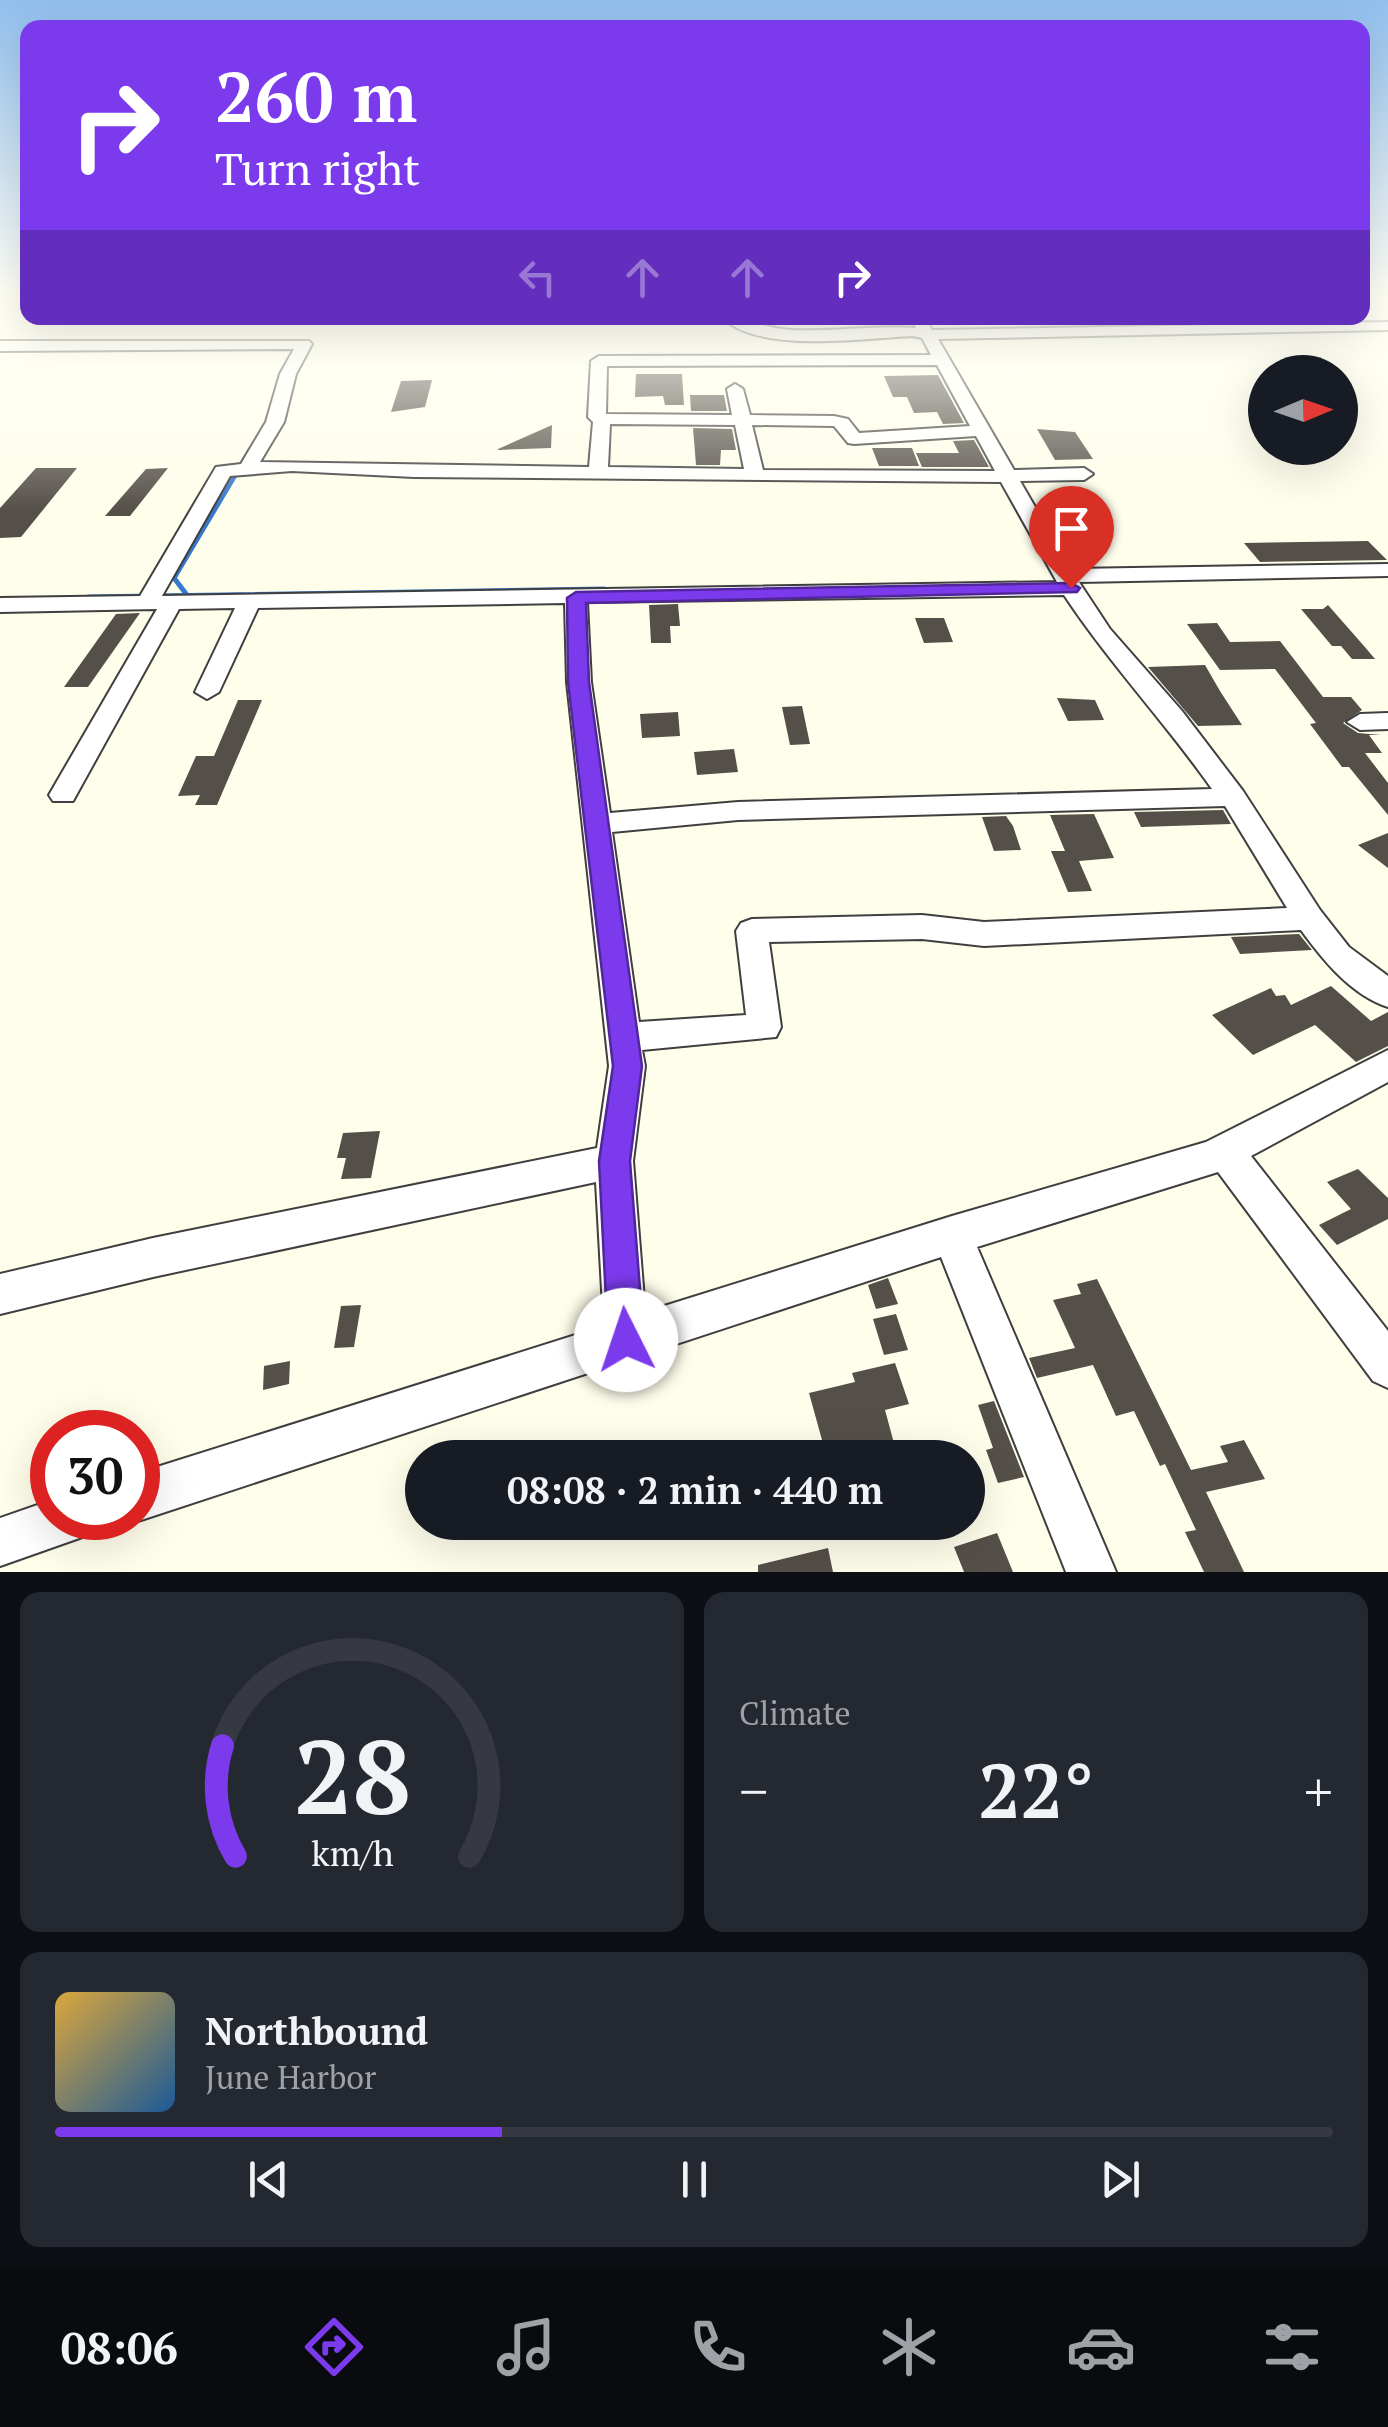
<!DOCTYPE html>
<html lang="en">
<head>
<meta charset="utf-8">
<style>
	:root { --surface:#171b24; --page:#242831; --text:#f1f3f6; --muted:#9ea1a6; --line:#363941; --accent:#7c3aed }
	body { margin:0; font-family:"PT Serif",serif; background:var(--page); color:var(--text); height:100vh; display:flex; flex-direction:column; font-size:38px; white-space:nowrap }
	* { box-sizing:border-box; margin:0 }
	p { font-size:32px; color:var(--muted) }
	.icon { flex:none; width:55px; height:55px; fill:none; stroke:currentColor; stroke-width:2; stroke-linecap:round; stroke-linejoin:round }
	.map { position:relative; height:1572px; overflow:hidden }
	.side { display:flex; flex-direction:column; gap:20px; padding:20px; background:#0d0f14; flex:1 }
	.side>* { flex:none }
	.top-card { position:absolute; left:20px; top:20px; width:1350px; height:305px; border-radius:20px; box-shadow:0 10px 40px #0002; background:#7c3aed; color:#fff; overflow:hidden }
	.needle { width:65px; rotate:88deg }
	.fabs { position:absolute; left:1248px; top:355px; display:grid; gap:20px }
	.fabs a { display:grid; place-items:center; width:110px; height:110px; border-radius:50%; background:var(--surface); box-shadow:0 10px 40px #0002; font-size:50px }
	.speed { position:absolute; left:30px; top:1410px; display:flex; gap:20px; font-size:50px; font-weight:700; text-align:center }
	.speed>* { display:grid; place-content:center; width:130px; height:130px; border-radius:50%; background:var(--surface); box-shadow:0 10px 40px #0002; line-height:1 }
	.speed .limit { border:15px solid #d22; background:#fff; color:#111 }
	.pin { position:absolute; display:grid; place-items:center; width:85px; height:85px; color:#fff; margin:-102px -42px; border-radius:50% 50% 50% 0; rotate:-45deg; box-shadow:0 0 10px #0007 }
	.pin .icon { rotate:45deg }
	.me { position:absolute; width:110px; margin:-55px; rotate:356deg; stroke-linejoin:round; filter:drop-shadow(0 0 8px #0008) }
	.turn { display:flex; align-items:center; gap:35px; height:210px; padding:0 30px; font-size:45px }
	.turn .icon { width:130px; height:130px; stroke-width:2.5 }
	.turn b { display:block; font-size:70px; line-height:85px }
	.lanes { display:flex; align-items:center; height:95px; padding:0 30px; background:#0003; justify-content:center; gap:50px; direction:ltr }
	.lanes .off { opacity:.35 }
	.big { font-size:75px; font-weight:700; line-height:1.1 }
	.side .tile { flex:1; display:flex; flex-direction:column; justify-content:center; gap:15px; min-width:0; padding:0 35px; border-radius:20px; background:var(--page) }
	.side .dial { align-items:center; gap:0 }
	.dial svg { height:260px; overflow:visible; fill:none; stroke:var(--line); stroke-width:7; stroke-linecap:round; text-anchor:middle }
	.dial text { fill:var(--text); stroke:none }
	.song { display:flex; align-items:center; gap:30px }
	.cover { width:120px; height:120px; border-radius:15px; background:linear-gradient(135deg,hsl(40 70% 55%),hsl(210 70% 35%)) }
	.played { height:10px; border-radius:5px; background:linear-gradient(90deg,var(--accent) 35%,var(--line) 35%) }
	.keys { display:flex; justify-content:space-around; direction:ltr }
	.heat { display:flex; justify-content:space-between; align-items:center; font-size:55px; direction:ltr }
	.side .tiles { flex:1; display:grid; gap:20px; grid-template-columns:1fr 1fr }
	.tile:last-child { grid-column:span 2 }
	.trip { position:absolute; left:405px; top:1440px; width:580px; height:100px; border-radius:50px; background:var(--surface); box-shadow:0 10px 40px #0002; font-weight:700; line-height:100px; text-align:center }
	.dock { display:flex; height:160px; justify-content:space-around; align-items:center; background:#090b0e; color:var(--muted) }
	.dock .icon { width:70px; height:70px }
	.dock .active { color:var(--accent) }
	.dock b { font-size:45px; color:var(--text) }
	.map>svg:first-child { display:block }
</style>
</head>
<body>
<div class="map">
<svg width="1388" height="1572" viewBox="0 0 1388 1572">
	<rect width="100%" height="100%" fill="#fffeeb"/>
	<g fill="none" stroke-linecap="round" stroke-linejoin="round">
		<!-- stream -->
		<g stroke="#3778cd" stroke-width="5">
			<polyline points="187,595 174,578 250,450"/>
			<polyline points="88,597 604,589"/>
		</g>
	</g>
	<!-- building -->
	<g fill="#544f48">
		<polygon points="636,374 682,374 684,405 665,405 663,396 635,397"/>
		<polygon points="938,375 945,388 964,423 943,424 937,412 914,413 907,397 893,397 884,376"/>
		<polygon points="432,380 425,407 391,412 401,381"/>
		<polygon points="690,395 724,395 727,411 691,411"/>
		<polygon points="552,425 551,448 498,450 498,449"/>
		<polygon points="693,428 732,429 736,450 721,450 720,465 696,465"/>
		<polygon points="1037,429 1075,432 1093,459 1055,460"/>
		<polygon points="974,440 989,467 922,467 916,453 959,453 953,441"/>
		<polygon points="872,448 912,448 919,466 879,466"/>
		<polygon points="36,468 77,468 21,537 0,538 0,508"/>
		<polygon points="168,468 130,516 105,516 146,469"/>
		<polygon points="1368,541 1387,560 1260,562 1244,543"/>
		<polygon points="678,604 680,626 670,626 671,643 651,643 649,605"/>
		<polygon points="1328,605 1364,646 1375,659 1352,659 1341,646 1332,646 1301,609 1323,609"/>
		<polygon points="140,613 88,687 64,687 116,614"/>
		<polygon points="915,618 944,618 953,642 924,643"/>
		<polygon points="1217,623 1230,642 1280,641 1323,697 1351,697 1362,710 1343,723 1358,733 1381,735 1369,735 1382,753 1365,753 1388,783 1388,815 1349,767 1342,767 1310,724 1316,723 1275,669 1220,670 1187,624"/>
		<polygon points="1205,665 1220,691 1242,725 1198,726 1148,667"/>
		<polygon points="1057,698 1095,700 1104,720 1068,721"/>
		<polygon points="238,700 262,700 217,805 195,805 200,795 178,796 196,756 214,756"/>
		<polygon points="802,706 810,744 790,745 782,707"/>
		<polygon points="678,712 680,736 642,738 640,714"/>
		<polygon points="734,749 738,772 697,775 694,752"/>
		<polygon points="1223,810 1231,824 1141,827 1134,812"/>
		<polygon points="1094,814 1114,858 1079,861 1092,891 1068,892 1051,851 1065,851 1050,815"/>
		<polygon points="1006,816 1013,826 1021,850 994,851 982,817"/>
		<polygon points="1388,833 1388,868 1358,845"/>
		<polygon points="1299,934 1312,950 1240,954 1231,937"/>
		<polygon points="1331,986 1371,1021 1388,1012 1388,1046 1356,1062 1315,1025 1253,1055 1212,1015 1271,988 1276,996 1285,995 1291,1005"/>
		<polygon points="380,1131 371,1178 341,1179 346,1158 337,1158 343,1133"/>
		<polygon points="1358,1169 1388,1198 1388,1219 1337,1245 1319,1225 1351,1209 1327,1182"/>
		<polygon points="888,1278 898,1304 876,1309 868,1285"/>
		<polygon points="1097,1279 1191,1470 1228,1462 1220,1446 1244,1440 1265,1479 1206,1492 1244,1572 1204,1572 1185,1532 1196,1530 1165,1464 1160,1466 1134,1411 1116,1416 1093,1365 1037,1378 1029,1358 1075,1348 1053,1300 1081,1294 1077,1284"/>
		<polygon points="361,1305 354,1347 334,1348 341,1306"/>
		<polygon points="896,1314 908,1350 884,1355 873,1319"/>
		<polygon points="290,1361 289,1384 263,1390 264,1366"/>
		<polygon points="895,1363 909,1404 885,1410 898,1458 827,1458 809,1393 855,1382 852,1373"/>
		<polygon points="994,1401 1024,1477 998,1483 986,1450 993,1448 978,1405"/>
		<polygon points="997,1533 1013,1572 964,1572 954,1547"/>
		<polygon points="828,1548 833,1572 758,1572 758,1565"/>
	</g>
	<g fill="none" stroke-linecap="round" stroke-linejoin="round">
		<defs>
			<g id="street">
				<path d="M723,318C745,317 767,329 791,330C833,332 875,325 916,328L911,318H925L932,330L1388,322V330L938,339L1014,470L1084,468L1093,474L1084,480L1020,481L1071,569L1388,564V576L1079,582L1110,629L1182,711L1243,791L1320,910L1349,947L1388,976V1007C1351,995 1323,960 1301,930L984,946L922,939L769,942L781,1027L776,1037L642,1050L645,1066L633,1161L645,1312L952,1216L1206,1142L1388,1050V1082L1251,1156L1388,1331V1388L1373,1381L1218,1172L977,1247L1116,1572H1066L941,1257L138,1521L130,1518H138V1473L604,1326L596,1182L153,1277L0,1314V1274L153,1238L597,1148L609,1066L567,682L565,603L258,608L219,692L207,699L195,692L235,608L179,609L73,801H53L49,795L157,609L0,612V598L140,596L216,467L241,464L266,422L280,374L294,349L0,351V341H309L312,344L296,374L284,422L260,462L589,467L593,422L588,417L591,361L599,356L931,355L922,338L913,336C864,338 760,354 723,318ZM937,365L970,426L859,433L848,419L834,416L750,415L743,389L735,384L727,389L732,415L606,414L607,366ZM610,424L735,425L744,469L608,467ZM752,425L834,426L848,443L854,444L976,436L995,471L763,470ZM292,471L414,477L1001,482L1057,582L162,596L230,476ZM1064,595C1109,663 1165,722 1212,789L738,802L610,813L591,682L587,602ZM1225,806L1287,908L984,922L922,915L752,919L741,923L736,931L746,1015L639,1022L612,832L738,820Z"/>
				<polygon points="1388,713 1388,729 1360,730 1347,722 1360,714"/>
				<polygon points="52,1500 52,1518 95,1518 88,1535 0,1566 0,1518"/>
			</g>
		</defs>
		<!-- street casing -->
		<use href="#street" stroke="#3f3f3f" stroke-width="4"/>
		<!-- street -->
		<use href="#street" fill="#fff" fill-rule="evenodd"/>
	</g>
	<!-- sky -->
	<linearGradient id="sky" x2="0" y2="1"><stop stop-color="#91bfee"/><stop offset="0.57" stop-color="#fffff6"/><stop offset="1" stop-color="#fffff6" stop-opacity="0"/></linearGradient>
	<rect width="1388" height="511" fill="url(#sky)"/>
	<!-- route -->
	<polygon fill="#7c3aed" stroke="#51269a" stroke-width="2.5" points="1071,583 1080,588 1077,592 586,603 589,682 642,1066 630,1161 644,1340 639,1353 626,1358 613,1353 608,1340 599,1161 613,1066 568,682 567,598 576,592"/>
</svg>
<div class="fabs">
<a><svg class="needle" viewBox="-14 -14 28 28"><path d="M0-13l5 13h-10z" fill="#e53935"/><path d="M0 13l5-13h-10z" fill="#9ea1a6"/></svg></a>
</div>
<div class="speed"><div class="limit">30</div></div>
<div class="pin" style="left:1071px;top:588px;background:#d93025"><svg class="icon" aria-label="arrive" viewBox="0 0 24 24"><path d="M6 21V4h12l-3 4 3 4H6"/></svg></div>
<svg class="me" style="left:626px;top:1340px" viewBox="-20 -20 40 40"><circle r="19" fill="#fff"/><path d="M0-13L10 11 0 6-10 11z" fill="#7c3aed"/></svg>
<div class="trip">08:08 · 2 min · 440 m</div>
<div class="top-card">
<div class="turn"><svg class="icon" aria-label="right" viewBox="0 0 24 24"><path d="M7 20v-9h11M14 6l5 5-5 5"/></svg><div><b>260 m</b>Turn right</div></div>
<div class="lanes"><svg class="icon off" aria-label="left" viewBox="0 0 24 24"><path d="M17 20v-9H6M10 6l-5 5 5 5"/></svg><svg class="icon off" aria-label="ahead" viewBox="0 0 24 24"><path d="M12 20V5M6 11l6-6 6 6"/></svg><svg class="icon off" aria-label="ahead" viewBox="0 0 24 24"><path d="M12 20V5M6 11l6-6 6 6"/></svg><svg class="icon" aria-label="right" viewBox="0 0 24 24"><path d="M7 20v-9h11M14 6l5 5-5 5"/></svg></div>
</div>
</div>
<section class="side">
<div class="tiles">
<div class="tile dial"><svg viewBox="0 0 100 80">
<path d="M14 69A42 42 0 1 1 86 69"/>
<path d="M14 69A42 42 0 0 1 10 35" stroke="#7c3aed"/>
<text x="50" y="56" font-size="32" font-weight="700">28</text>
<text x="50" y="72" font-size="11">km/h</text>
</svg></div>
<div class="tile"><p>Climate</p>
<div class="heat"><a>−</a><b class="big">22°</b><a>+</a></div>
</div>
<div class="tile">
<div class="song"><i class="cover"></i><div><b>Northbound</b><p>June Harbor</p></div></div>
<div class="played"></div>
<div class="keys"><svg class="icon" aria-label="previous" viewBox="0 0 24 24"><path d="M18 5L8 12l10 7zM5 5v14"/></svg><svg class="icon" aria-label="pause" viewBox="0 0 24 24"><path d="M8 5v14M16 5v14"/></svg><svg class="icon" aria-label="next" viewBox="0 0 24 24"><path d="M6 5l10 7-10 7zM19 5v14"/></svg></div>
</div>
</div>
</section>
<nav class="dock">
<b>08:06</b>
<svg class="icon active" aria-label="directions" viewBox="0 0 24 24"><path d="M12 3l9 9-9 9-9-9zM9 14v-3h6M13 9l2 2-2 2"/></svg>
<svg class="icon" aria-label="music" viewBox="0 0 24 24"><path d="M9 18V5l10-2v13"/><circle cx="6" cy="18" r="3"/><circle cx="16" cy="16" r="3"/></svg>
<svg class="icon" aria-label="phone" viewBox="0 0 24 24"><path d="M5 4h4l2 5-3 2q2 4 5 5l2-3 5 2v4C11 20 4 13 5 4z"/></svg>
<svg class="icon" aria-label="climate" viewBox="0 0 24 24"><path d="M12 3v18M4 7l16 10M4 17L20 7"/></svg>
<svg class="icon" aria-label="car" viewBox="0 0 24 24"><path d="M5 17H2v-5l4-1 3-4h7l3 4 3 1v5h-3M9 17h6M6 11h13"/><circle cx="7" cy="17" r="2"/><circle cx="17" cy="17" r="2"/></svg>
<svg class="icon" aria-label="filters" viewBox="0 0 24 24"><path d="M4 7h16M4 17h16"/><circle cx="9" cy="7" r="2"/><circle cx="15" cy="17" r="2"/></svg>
</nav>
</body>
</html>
